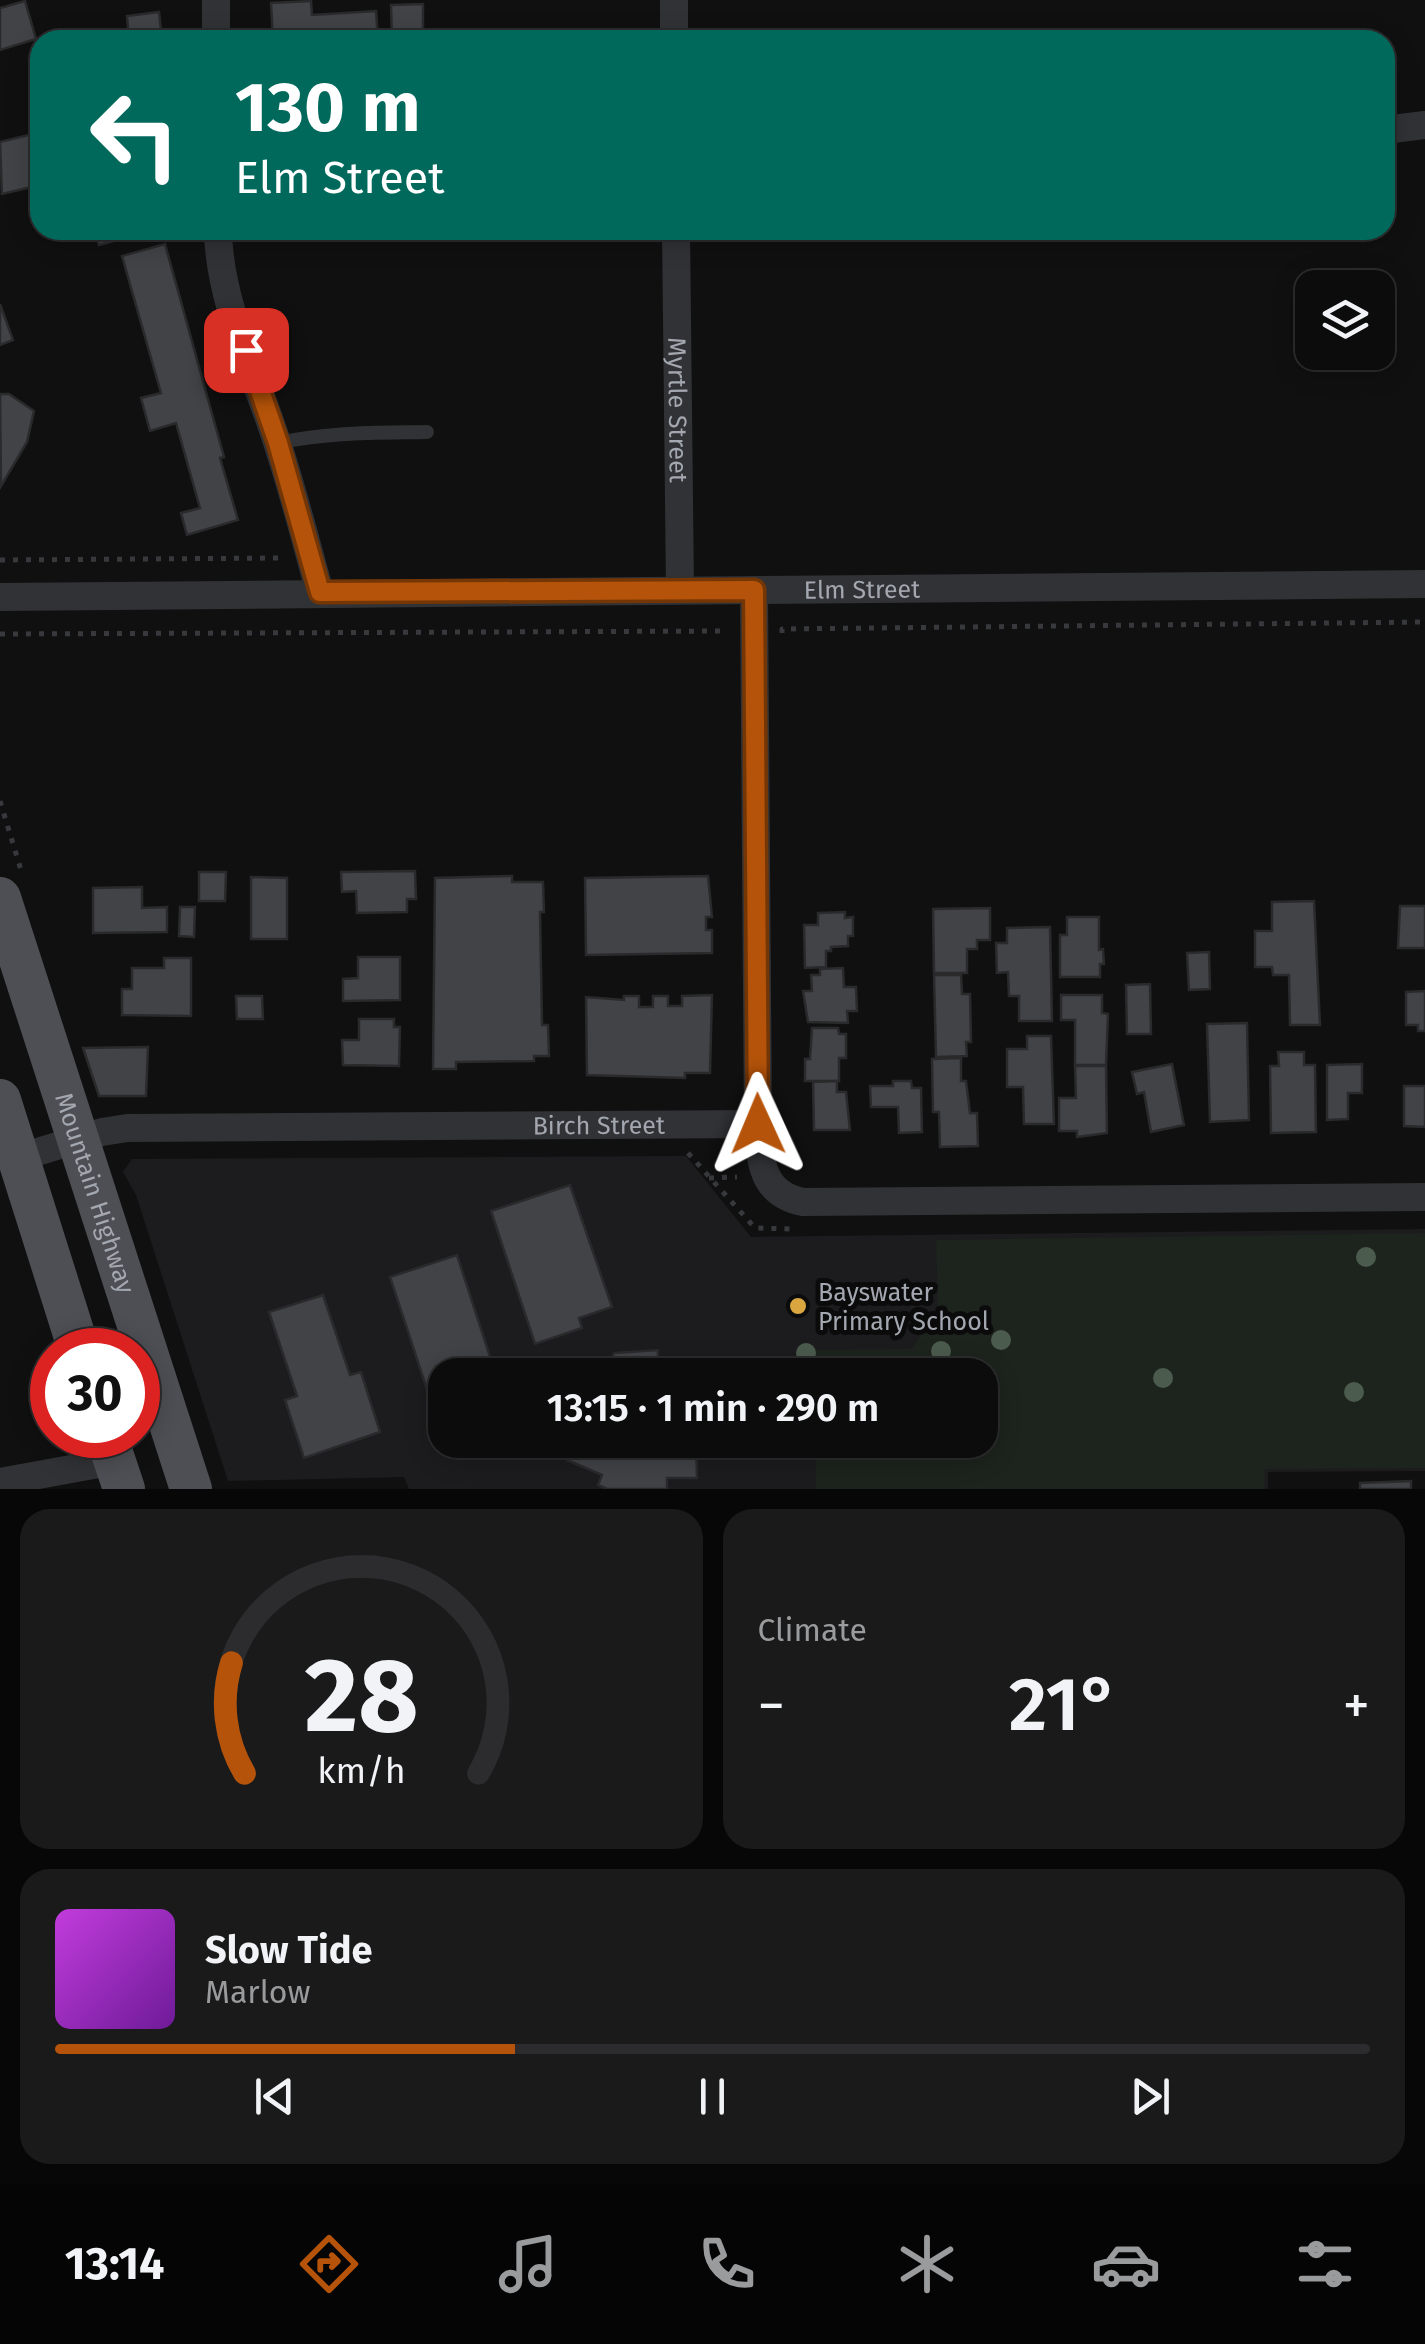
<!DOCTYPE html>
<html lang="en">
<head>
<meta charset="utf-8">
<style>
	:root { --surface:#0c0c0d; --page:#1a1a1b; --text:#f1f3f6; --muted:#9a9b9d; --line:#2c2c2e; --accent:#b45309 }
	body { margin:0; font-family:"Fira Sans",sans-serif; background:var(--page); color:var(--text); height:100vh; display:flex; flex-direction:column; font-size:38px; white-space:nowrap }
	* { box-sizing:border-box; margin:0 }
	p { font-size:32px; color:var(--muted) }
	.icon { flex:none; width:55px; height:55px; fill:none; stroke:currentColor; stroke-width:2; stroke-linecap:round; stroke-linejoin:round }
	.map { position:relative; height:1489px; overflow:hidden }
	.panel { display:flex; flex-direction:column; gap:20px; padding:20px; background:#070707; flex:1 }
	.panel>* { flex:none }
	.top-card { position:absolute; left:30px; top:30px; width:1365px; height:210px; border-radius:30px; box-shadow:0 5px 25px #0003,0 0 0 2px var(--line); background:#00695c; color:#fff; overflow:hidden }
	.buttons { position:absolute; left:1295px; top:270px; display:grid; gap:20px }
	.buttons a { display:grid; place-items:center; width:100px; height:100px; border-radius:20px; background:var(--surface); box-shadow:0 5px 25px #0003,0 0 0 2px var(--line); font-size:50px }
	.speed { position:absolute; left:30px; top:1328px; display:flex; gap:20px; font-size:50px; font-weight:700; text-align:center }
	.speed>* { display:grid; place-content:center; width:130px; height:130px; border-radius:50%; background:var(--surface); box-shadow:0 5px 25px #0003,0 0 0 2px var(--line); line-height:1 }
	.speed .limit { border:15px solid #d22; background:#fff; color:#111 }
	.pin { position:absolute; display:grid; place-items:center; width:85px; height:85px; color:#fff; margin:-42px; border-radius:20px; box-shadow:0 5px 15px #0006 }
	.me { position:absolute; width:110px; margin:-55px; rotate:359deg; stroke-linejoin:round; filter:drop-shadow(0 0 8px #0008) }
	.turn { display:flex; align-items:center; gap:35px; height:210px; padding:0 40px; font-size:45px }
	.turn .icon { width:130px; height:130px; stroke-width:2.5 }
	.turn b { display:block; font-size:70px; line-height:85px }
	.big { font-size:75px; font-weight:600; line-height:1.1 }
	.panel .tile { flex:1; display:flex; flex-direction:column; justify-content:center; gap:15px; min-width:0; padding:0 35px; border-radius:30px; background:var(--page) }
	.panel .dial { align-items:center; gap:0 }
	.dial svg { height:260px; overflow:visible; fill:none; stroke:var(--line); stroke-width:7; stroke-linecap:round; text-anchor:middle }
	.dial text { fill:var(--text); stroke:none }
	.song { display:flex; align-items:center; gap:30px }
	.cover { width:120px; height:120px; border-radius:15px; background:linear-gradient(135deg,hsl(290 70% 55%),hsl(280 70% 35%)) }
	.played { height:10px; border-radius:5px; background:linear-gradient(90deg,var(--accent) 35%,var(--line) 35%) }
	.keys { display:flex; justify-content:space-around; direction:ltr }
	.heat { display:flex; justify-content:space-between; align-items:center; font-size:55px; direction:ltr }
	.panel .tiles { flex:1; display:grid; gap:20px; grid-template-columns:1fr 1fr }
	.tile:last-child { grid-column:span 2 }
	.trip { position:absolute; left:428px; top:1358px; width:570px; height:100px; border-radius:30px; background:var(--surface); box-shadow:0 5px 25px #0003,0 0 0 2px var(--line); font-weight:600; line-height:100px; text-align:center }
	.tabs { display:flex; height:160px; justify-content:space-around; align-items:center; background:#050505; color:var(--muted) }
	.tabs .icon { width:70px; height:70px }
	.tabs .current { color:var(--accent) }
	.tabs b { font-size:45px; color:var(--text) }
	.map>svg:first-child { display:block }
</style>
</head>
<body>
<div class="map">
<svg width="1425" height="1489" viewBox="0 0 1425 1489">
	<rect width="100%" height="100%" fill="#101011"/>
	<!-- built -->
	<path fill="#1c1c1e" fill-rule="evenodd" d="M686,1156L751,1237L1425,1229V1471L1268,1472V1489H409L404,1477L228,1481L136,1195L123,1172L132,1159ZM445,1375H980V1440H445Z"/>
	<!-- green -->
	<polygon fill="#1d231d" points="1425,1233 1425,1468 1265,1469 1264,1489 816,1489 816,1440 980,1440 980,1375 815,1375 815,1350 912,1349 938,1308 936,1240"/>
	<!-- building -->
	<g fill="#424346" stroke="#2a2a2c" stroke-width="2.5">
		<polygon points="25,1 36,39 0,50 0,8"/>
		<polygon points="311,1 312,15 376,11 378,40 273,40 271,3"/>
		<polygon points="423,4 423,40 392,40 391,5"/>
		<polygon points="159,12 162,40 129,40 127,16"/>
		<polygon points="40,132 40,185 2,194 0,142"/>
		<polygon points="95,230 154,230 99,245"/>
		<polygon points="165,244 224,457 220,458 238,520 187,535 181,513 200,508 176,423 150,431 141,398 161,393 122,256"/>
		<polygon points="0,304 13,340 0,345"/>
		<polygon points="0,394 9,394 34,411 27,442 1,486"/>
		<polygon points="415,871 416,899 407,899 407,912 357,913 356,891 342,892 341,872"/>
		<polygon points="199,872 226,872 225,901 199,901"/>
		<polygon points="512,876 512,882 543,882 544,912 540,912 542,1025 548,1025 549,1056 534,1056 534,1061 456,1062 456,1069 433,1069 435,878"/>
		<polygon points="708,876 712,917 706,917 706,930 712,930 712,953 586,955 585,878"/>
		<polygon points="251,877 287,878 287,939 251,939"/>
		<polygon points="142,887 142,908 167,907 167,932 93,933 93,888"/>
		<polygon points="1314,901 1320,1025 1290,1025 1289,975 1273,975 1272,967 1255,967 1255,931 1272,931 1272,902"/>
		<polygon points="1400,906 1425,906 1425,948 1398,948"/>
		<polygon points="180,907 195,907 194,937 179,936"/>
		<polygon points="990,908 990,940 977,940 977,949 967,949 967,973 934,973 933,909"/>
		<polygon points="845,912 845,918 853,917 853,936 848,936 848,946 831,947 831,951 826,951 826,967 805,968 804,925 818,925 818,913"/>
		<polygon points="1067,917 1099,917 1099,950 1103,949 1104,964 1100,964 1100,977 1060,977 1060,935 1067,935"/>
		<polygon points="1050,927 1052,1021 1019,1021 1019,996 1009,996 1008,972 997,973 996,943 1007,943 1007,928"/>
		<polygon points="1209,952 1210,989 1189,990 1187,953"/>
		<polygon points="358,957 400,957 400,1000 343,1001 343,979 358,978"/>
		<polygon points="164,958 191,958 191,1016 122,1015 122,989 132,989 132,968 164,968"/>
		<polygon points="843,968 844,987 856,987 857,1011 847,1011 848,1023 808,1022 803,991 812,991 811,975 820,975 820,969"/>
		<polygon points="934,975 961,975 962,994 970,994 971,1042 966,1042 967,1056 936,1057"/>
		<polygon points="1150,984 1151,1034 1127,1034 1126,985"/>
		<polygon points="1425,991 1425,1031 1418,1031 1418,1025 1406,1025 1406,992"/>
		<polygon points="712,995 710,1073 685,1073 685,1078 587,1075 586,997 624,1000 624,996 639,996 639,1007 653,1007 653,996 668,996 668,1006 682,1006 682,996"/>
		<polygon points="1061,995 1102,995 1102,1013 1108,1014 1106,1065 1075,1065 1075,1020 1061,1020"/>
		<polygon points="236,996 262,996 263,1019 237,1019"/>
		<polygon points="359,1019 394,1019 394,1027 400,1027 399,1066 343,1065 342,1040 359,1040"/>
		<polygon points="1247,1023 1249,1120 1210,1122 1207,1024"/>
		<polygon points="812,1028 838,1028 839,1034 846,1034 846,1058 839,1058 839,1081 805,1081 805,1059 810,1059"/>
		<polygon points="1027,1036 1051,1036 1054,1124 1024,1124 1023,1087 1007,1087 1007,1049 1027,1049"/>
		<polygon points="148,1047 146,1096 99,1096 83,1048"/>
		<polygon points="1278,1052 1304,1052 1304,1065 1315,1065 1316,1132 1271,1133 1270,1066 1279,1066"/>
		<polygon points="961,1058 961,1081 966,1081 970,1113 977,1113 978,1146 940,1147 939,1112 933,1112 932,1059"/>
		<polygon points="1172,1064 1184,1125 1151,1132 1144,1092 1137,1094 1132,1072"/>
		<polygon points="1362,1064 1362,1093 1348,1093 1348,1119 1327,1120 1327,1065"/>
		<polygon points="1075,1066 1106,1066 1107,1133 1077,1137 1077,1131 1059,1131 1059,1098 1076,1098"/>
		<polygon points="837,1081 837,1092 846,1092 850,1130 814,1130 813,1082"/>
		<polygon points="893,1081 911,1081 912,1088 921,1088 922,1132 899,1133 898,1107 871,1107 870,1086 893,1086"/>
		<polygon points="1404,1086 1425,1086 1425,1127 1404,1126"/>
		<polygon points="570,1185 612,1307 579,1318 582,1328 535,1344 491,1211"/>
		<polygon points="457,1255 496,1375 445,1375 445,1414 436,1417 390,1277"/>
		<polygon points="323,1295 350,1375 361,1372 380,1432 304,1458 285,1400 297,1396 269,1312"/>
		<polygon points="658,1350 658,1359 665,1358 665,1375 604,1375 614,1353"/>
		<polygon points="576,1440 696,1440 697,1478 667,1478 667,1489 607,1489 598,1485 602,1475 567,1460"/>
		<polygon points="1411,1481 1411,1489 1360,1489 1360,1483"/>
	</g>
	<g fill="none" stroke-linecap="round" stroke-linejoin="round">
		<!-- path -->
		<g stroke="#37393c" stroke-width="5" stroke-dasharray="5 8" stroke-linecap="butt">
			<polyline points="0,560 279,558"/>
			<polyline points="782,633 782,629 1425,622"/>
			<polyline points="0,634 726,631"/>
			<polyline points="0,801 21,870"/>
			<polyline points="688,1153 755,1228 793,1229"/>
			<polyline points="709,1178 737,1177"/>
		</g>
		<!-- service -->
		<path stroke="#313235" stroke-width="14" d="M278,443C327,432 377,433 427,432"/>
		<!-- minor -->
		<g stroke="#313235" stroke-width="28">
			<polyline points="216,0 216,40"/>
			<polyline points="674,0 674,40"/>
			<polyline points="1385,130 1425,125"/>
			<path d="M218,230C219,298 251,365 273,430C291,483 305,538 320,593"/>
			<path id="s1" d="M676,230L680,590"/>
			<polyline points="754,590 758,1124"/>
			<path id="s2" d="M0,597L1425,584"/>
			<path id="s3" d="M18,1158L102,1132L127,1128L758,1124C760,1160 761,1194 803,1202L1425,1197"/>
			<polyline points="0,1482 115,1461"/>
		</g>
		<!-- primary -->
		<g stroke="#4e4f54" stroke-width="42">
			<path id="s4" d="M0,898L191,1489"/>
			<polyline points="0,1100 79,1350"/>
			<polyline points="106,1435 124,1489"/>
		</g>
	</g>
	<!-- trees -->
	<g fill="#4b5b4d">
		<circle cx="1366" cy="1257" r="10"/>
		<circle cx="1001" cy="1340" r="10"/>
		<circle cx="941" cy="1351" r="10"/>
		<circle cx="806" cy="1353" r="10"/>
		<circle cx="1163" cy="1378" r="10"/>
		<circle cx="1354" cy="1392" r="10"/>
	</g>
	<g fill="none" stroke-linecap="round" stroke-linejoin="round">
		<defs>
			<polyline id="route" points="246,350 278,443 320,592 754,590 758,1124"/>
		</defs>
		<!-- route casing -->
		<use href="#route" stroke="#753606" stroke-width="25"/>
		<!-- route -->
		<use href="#route" stroke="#b45309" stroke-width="18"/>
	</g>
	<!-- markers -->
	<circle fill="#d9a640" stroke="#0b0b0c" stroke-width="4" cx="798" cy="1306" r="10"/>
	<g text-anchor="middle" stroke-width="10" stroke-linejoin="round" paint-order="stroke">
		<!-- street labels -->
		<g font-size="25" fill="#a3a7b0" stroke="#0b0b0c">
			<text dy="9" stroke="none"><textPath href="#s1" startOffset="180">Myrtle Street</textPath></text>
			<text dy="9" stroke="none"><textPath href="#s2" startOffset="862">Elm Street</textPath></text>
			<text dy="9" stroke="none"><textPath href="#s3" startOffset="585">Birch Street</textPath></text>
			<text dy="9" stroke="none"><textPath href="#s4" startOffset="310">Mountain Highway</textPath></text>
		</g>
		<!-- poi labels -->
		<g font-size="25" fill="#a3a7b0" stroke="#0b0b0c" text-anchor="start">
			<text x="818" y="1301">Bayswater<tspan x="818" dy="29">Primary School</tspan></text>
		</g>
	</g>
</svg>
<div class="buttons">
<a><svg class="icon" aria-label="layers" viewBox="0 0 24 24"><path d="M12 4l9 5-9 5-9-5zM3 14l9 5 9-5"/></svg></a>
</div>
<div class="speed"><div class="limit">30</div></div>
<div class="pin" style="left:246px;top:350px;background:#d93025"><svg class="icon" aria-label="arrive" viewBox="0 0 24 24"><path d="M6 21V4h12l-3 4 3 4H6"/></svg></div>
<svg class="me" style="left:758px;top:1124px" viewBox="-20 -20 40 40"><path d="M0-17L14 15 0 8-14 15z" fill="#b45309" stroke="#fff" stroke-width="4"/></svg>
<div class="trip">13:15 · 1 min · 290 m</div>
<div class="top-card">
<div class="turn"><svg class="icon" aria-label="left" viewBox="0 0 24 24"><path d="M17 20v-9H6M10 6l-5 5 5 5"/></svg><div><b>130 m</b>Elm Street</div></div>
</div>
</div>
<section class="panel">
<div class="tiles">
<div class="tile dial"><svg viewBox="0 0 100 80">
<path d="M14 69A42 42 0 1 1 86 69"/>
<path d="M14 69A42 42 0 0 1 10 35" stroke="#b45309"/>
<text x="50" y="56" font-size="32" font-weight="700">28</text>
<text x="50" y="72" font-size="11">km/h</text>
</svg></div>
<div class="tile"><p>Climate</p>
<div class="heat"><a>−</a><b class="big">21°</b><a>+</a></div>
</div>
<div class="tile">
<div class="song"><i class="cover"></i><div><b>Slow Tide</b><p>Marlow</p></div></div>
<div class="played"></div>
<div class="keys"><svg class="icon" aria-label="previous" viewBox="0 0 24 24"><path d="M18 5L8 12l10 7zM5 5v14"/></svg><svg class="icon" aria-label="pause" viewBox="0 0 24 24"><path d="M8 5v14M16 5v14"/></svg><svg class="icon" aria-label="next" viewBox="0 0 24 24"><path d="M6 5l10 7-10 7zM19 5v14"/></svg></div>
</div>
</div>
</section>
<nav class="tabs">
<b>13:14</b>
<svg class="icon current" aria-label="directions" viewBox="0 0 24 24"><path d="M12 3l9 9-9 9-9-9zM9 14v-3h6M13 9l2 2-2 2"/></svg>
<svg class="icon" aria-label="music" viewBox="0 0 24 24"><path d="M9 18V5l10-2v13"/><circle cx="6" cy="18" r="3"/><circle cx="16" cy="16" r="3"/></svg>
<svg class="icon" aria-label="phone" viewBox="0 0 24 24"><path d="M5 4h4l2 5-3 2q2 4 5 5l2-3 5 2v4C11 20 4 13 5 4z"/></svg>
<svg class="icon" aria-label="climate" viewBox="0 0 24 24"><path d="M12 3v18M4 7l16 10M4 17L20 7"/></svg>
<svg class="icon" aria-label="car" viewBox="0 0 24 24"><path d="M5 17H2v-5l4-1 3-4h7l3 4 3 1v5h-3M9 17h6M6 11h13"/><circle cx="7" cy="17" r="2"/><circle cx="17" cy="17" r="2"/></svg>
<svg class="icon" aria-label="filters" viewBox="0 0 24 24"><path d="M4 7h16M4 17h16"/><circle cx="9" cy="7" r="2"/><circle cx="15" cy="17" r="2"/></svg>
</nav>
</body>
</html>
